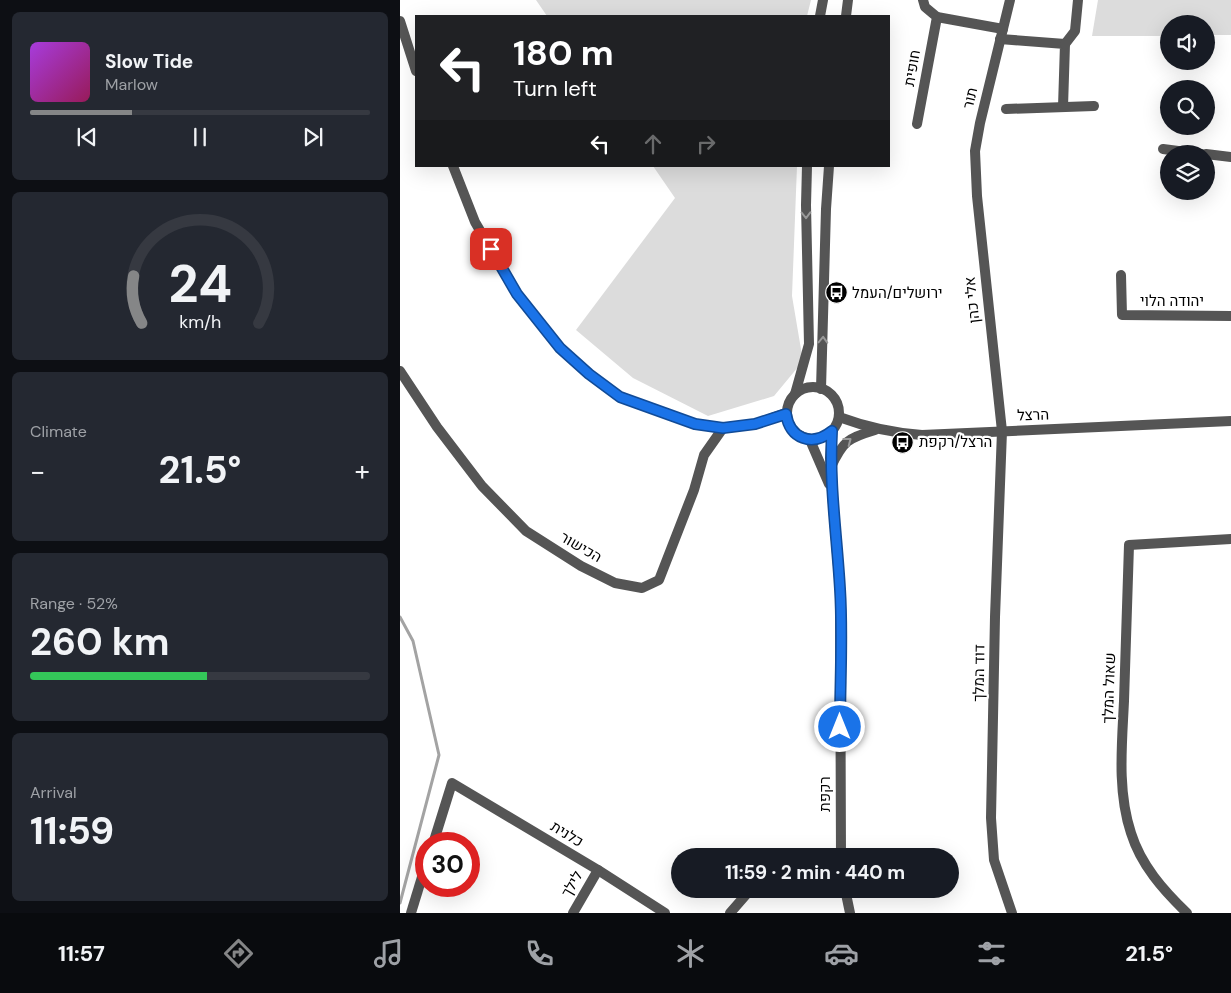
<!DOCTYPE html>
<html lang="en">
<head>
<meta charset="utf-8">
<style>
	:root { --surface:#171b24; --page:#242831; --text:#f1f3f6; --muted:#9ea1a6; --line:#363941; --accent:#858687 }
	body { margin:0; font-family:"DM Sans",Heebo,sans-serif; background:var(--page); color:var(--text); height:100vh; display:flex; flex-direction:column; font-size:19px; white-space:nowrap }
	* { box-sizing:border-box; margin:0 }
	p { font-size:16px; color:var(--muted) }
	.icon { flex:none; width:28px; height:28px; fill:none; stroke:currentColor; stroke-width:2; stroke-linecap:round; stroke-linejoin:round }
	.map { position:relative; flex:1; overflow:hidden }
	.panel { display:flex; flex-direction:column; gap:12px; padding:12px; background:#0d0f14; width:400px }
	.panel>* { flex:none }
	.banner { position:absolute; left:15px; top:15px; width:475px; height:152px; border-radius:0px; box-shadow:0 5px 20px #0002; background:#202124; color:#fff; overflow:hidden }
	.tools { position:absolute; left:760px; top:15px; display:grid; gap:10px }
	.tools a { display:grid; place-items:center; width:55px; height:55px; border-radius:50%; background:var(--surface); box-shadow:0 5px 20px #0002; font-size:25px }
	.speed { position:absolute; left:15px; top:832px; display:flex; gap:10px; font-size:25px; font-weight:700; text-align:center }
	.speed>* { display:grid; place-content:center; width:65px; height:65px; border-radius:50%; background:var(--surface); box-shadow:0 5px 20px #0002; line-height:1 }
	.speed .limit { border:8px solid #d22; background:#fff; color:#111 }
	.pin { position:absolute; display:grid; place-items:center; width:42px; height:42px; color:#fff; margin:-21px; border-radius:10px; box-shadow:0 2px 8px #0006 }
	.me { position:absolute; width:55px; margin:-28px; rotate:0deg; stroke-linejoin:round; filter:drop-shadow(0 0 4px #0008) }
	.turn { display:flex; align-items:center; gap:18px; height:105px; padding:0 15px; font-size:22px }
	.turn .icon { width:65px; height:65px; stroke-width:2.5 }
	.turn b { display:block; font-size:35px; line-height:42px }
	.lanes { display:flex; align-items:center; height:48px; padding:0 15px; background:#0003; justify-content:center; gap:25px; direction:ltr }
	.lanes .off { opacity:.35 }
	.big { font-size:38px; font-weight:700; line-height:1.1 }
	.panel .tile { flex:1; display:flex; flex-direction:column; justify-content:center; gap:8px; min-width:0; padding:0 18px; border-radius:8px; background:var(--page) }
	.panel .dial { align-items:center; gap:0 }
	.dial svg { height:130px; overflow:visible; fill:none; stroke:var(--line); stroke-width:7; stroke-linecap:round; text-anchor:middle }
	.dial text { fill:var(--text); stroke:none }
	.song { display:flex; align-items:center; gap:15px }
	.cover { width:60px; height:60px; border-radius:8px; background:linear-gradient(135deg,hsl(280 70% 55%),hsl(330 70% 35%)) }
	.played { height:5px; border-radius:2px; background:linear-gradient(90deg,var(--accent) 30%,var(--line) 30%) }
	.keys { display:flex; justify-content:space-around; direction:ltr }
	.heat { display:flex; justify-content:space-between; align-items:center; font-size:28px; direction:ltr }
	.charge { height:8px; border-radius:4px; background:linear-gradient(90deg,#34c759 52%,var(--line) 0) }
	.trip { position:absolute; left:271px; top:848px; width:288px; height:50px; border-radius:25px; background:var(--surface); box-shadow:0 5px 20px #0002; font-weight:700; line-height:50px; text-align:center }
	.menu { display:flex; height:80px; justify-content:space-around; align-items:center; background:#090b0e; color:var(--muted) }
	.menu .icon { width:35px; height:35px }
	.menu .selected { color:var(--accent) }
	.menu b { font-size:22px; color:var(--text) }
	main { display:flex; flex:1; min-height:0 }
	.map>svg:first-child { display:block }
</style>
</head>
<body>
<main>
<section class="panel">
<div class="tile">
<div class="song"><i class="cover"></i><div><b>Slow Tide</b><p>Marlow</p></div></div>
<div class="played"></div>
<div class="keys"><svg class="icon" aria-label="previous" viewBox="0 0 24 24"><path d="M18 5L8 12l10 7zM5 5v14"/></svg><svg class="icon" aria-label="pause" viewBox="0 0 24 24"><path d="M8 5v14M16 5v14"/></svg><svg class="icon" aria-label="next" viewBox="0 0 24 24"><path d="M6 5l10 7-10 7zM19 5v14"/></svg></div>
</div>
<div class="tile dial"><svg viewBox="0 0 100 80">
<path d="M14 69A42 42 0 1 1 86 69"/>
<path d="M14 69A42 42 0 0 1 9 40" stroke="#858687"/>
<text x="50" y="56" font-size="32" font-weight="700">24</text>
<text x="50" y="72" font-size="11">km/h</text>
</svg></div>
<div class="tile"><p>Climate</p>
<div class="heat"><a>−</a><b class="big">21.5°</b><a>+</a></div>
</div>
<div class="tile"><p>Range · 52%</p><b class="big">260 km</b><div class="charge"></div></div>
<div class="tile"><p>Arrival</p><b class="big">11:59</b></div>
</section>
<div class="map">
<svg width="831" height="913" viewBox="0 0 831 913">
	<rect width="100%" height="100%" fill="#fff"/>
	<!-- green -->
	<g fill="#dcdcdc">
		<polygon points="136,0 411,0 407,16 147,16"/>
		<polygon points="698,0 831,0 831,35 806,35 806,24 769,24 769,36 692,36"/>
		<polygon points="253,166 397,166 392,296 403,361 374,396 308,416 233,378 176,330 275,198"/>
	</g>
	<g fill="none" stroke-linecap="round" stroke-linejoin="round">
		<!-- stream -->
		<polyline stroke="#a3a3a3" stroke-width="3" points="0,617 13,641 39,755 0,903"/>
		<!-- minor -->
		<g stroke="#555" stroke-width="10">
			<polyline points="610,0 580,123 575,151 577,196 602,431 595,617 591,818 594,860 612,913"/>
			<polyline points="537,17 603,29"/>
			<polyline points="600,39 665,44 663,107"/>
			<polyline points="665,44 675,31 678,0"/>
			<polyline points="606,109 694,106"/>
			<polyline points="517,124 537,17 525,7 523,0"/>
			<polyline points="763,149 801,154"/>
			<polyline points="806,154 831,157"/>
			<polyline points="721,275 722,315 831,316"/>
			<polyline points="0,371 37,427 82,486 126,531 181,566 215,583 242,588 259,580 294,490 304,455 323,428"/>
			<polyline points="432,431 430,458 432,492 440,591 441,856"/>
			<polyline points="410,440 429,484"/>
			<polyline points="33,844 52,783 198,870 265,913"/>
			<polyline points="445,889 450,913"/>
			<polyline points="11,913 26,864"/>
			<polyline points="173,913 198,870"/>
			<polyline points="330,913 351,889"/>
			<path d="M787,913C763,890 741,865 731,833C717,791 722,744 724,701C726,649 727,597 729,545L831,539"/>
		</g>
		<!-- tertiary -->
		<g stroke="#555" stroke-width="10">
			<polyline points="420,16 423,0"/>
			<polyline points="446,16 448,0"/>
			<polyline points="0,21 16,71"/>
			<polyline points="53,166 75,222 117,294 160,348 189,374 220,397 295,424 323,428 355,424 386,413"/>
			<circle cx="413" cy="413" r="26"/>
			<polyline points="421,389 426,209 429,166"/>
			<polyline points="395,394 409,344 406,205 407,166"/>
			<path d="M439,417C466,427 493,433 522,435L831,421"/>
			<path d="M431,467C443,441 448,438 475,430"/>
		</g>
	</g>
	<!-- one-way arrows -->
	<defs><path id="oneway-chevron" d="M-2-3.5L2.5 0L-2 3.5" fill="none" stroke-width="1.6" stroke-linecap="round" stroke-linejoin="round" transform="scale(1.25)"/></defs>
	<g stroke="#999">
		<use href="#oneway-chevron" transform="translate(406 215) rotate(89)"/>
		<use href="#oneway-chevron" transform="translate(423 340) rotate(-88)"/>
		<use href="#oneway-chevron" transform="translate(448 441) rotate(-37)"/>
	</g>
	<g fill="none" stroke-linecap="round" stroke-linejoin="round">
		<defs>
			<path id="route" d="M91,249L117,294L160,348L189,374L220,397L295,424L323,428L355,424L386,414C390,439 412,447 432,431C429,484 437,536 440,589C443,635 440,681 440,727"/>
		</defs>
		<!-- route casing -->
		<use href="#route" stroke="#114b97" stroke-width="12"/>
		<!-- route -->
		<use href="#route" stroke="#1a73e8" stroke-width="9"/>
	</g>
	<!-- icons -->
	<defs>
		<symbol id="bus-disc" viewBox="-11 -11 22 22"><circle r="9.5" fill="#000" stroke="#fff"/><path d="M-5-6H5V4H4V6H2V4H-2V6H-4V4H-5ZM-3.5-4V0h7V-4ZM-3.5 1.2v1.5H-2V1.2ZM2 1.2v1.5H3.5V1.2Z" fill="#fff"/></symbol>
	</defs>
	<g fill-rule="evenodd">
		<use href="#bus-disc" x="424" y="280" width="25" height="25"/>
		<use href="#bus-disc" x="490" y="430" width="25" height="25"/>
	</g>
	<g text-anchor="middle" stroke-width="4.5" stroke-linejoin="round" paint-order="stroke">
		<!-- street labels -->
		<g font-size="15" fill="#000" stroke="#fff">
			<text transform="translate(512 68) rotate(-80)" y="5">חופית</text>
			<text transform="translate(570 98) rotate(-77)" y="5">תור</text>
			<text transform="translate(572 300) rotate(-96)" y="5">אלי כהן</text>
			<text x="772" y="306">יהודה הלוי</text>
			<text transform="translate(633 415) rotate(-2)" y="5">הרצל</text>
			<text transform="translate(181 547) rotate(30)" y="5">הכישור</text>
			<text transform="translate(579 673) rotate(-89)" y="5">דוד המלך</text>
			<text transform="translate(709 688) rotate(-88)" y="5">שאול המלך</text>
			<text transform="translate(425 794) rotate(-90)" y="5">רקפת</text>
			<text transform="translate(167 834) rotate(31)" y="5">כלנית</text>
			<text transform="translate(172 884) rotate(-60)" y="5">לילך</text>
		</g>
		<!-- poi labels -->
		<g font-size="15" fill="#000" stroke="#fff" text-anchor="start">
			<text x="452" y="298">ירושלים/העמל</text>
			<text x="519" y="447">הרצל/רקפת</text>
		</g>
	</g>
</svg>
<div class="tools">
<a><svg class="icon" aria-label="sound" viewBox="0 0 24 24"><path d="M4 9h4l5-4v14l-5-4H4zM17 9q2 3 0 6"/></svg></a>
<a><svg class="icon" aria-label="search" viewBox="0 0 24 24"><circle cx="10" cy="10" r="6"/><path d="M15 15l6 6"/></svg></a>
<a><svg class="icon" aria-label="layers" viewBox="0 0 24 24"><path d="M12 4l9 5-9 5-9-5zM3 14l9 5 9-5"/></svg></a>
</div>
<div class="speed"><div class="limit">30</div></div>
<div class="pin" style="left:91px;top:249px;background:#d93025"><svg class="icon" aria-label="arrive" viewBox="0 0 24 24"><path d="M6 21V4h12l-3 4 3 4H6"/></svg></div>
<svg class="me" style="left:440px;top:727px" viewBox="-20 -20 40 40"><circle r="17" fill="#1a73e8" stroke="#fff" stroke-width="3"/><path d="M0-11L8 9 0 5-8 9z" fill="#fff"/></svg>
<div class="trip">11:59 · 2 min · 440 m</div>
<div class="banner">
<div class="turn"><svg class="icon" aria-label="left" viewBox="0 0 24 24"><path d="M17 20v-9H6M10 6l-5 5 5 5"/></svg><div><b>180 m</b>Turn left</div></div>
<div class="lanes"><svg class="icon" aria-label="left" viewBox="0 0 24 24"><path d="M17 20v-9H6M10 6l-5 5 5 5"/></svg><svg class="icon off" aria-label="ahead" viewBox="0 0 24 24"><path d="M12 20V5M6 11l6-6 6 6"/></svg><svg class="icon off" aria-label="right" viewBox="0 0 24 24"><path d="M7 20v-9h11M14 6l5 5-5 5"/></svg></div>
</div>
</div>
</main>
<nav class="menu">
<b>11:57</b>
<svg class="icon selected" aria-label="directions" viewBox="0 0 24 24"><path d="M12 3l9 9-9 9-9-9zM9 14v-3h6M13 9l2 2-2 2"/></svg>
<svg class="icon" aria-label="music" viewBox="0 0 24 24"><path d="M9 18V5l10-2v13"/><circle cx="6" cy="18" r="3"/><circle cx="16" cy="16" r="3"/></svg>
<svg class="icon" aria-label="phone" viewBox="0 0 24 24"><path d="M5 4h4l2 5-3 2q2 4 5 5l2-3 5 2v4C11 20 4 13 5 4z"/></svg>
<svg class="icon" aria-label="climate" viewBox="0 0 24 24"><path d="M12 3v18M4 7l16 10M4 17L20 7"/></svg>
<svg class="icon" aria-label="car" viewBox="0 0 24 24"><path d="M5 17H2v-5l4-1 3-4h7l3 4 3 1v5h-3M9 17h6M6 11h13"/><circle cx="7" cy="17" r="2"/><circle cx="17" cy="17" r="2"/></svg>
<svg class="icon" aria-label="filters" viewBox="0 0 24 24"><path d="M4 7h16M4 17h16"/><circle cx="9" cy="7" r="2"/><circle cx="15" cy="17" r="2"/></svg>
<b>21.5°</b>
</nav>
</body>
</html>
